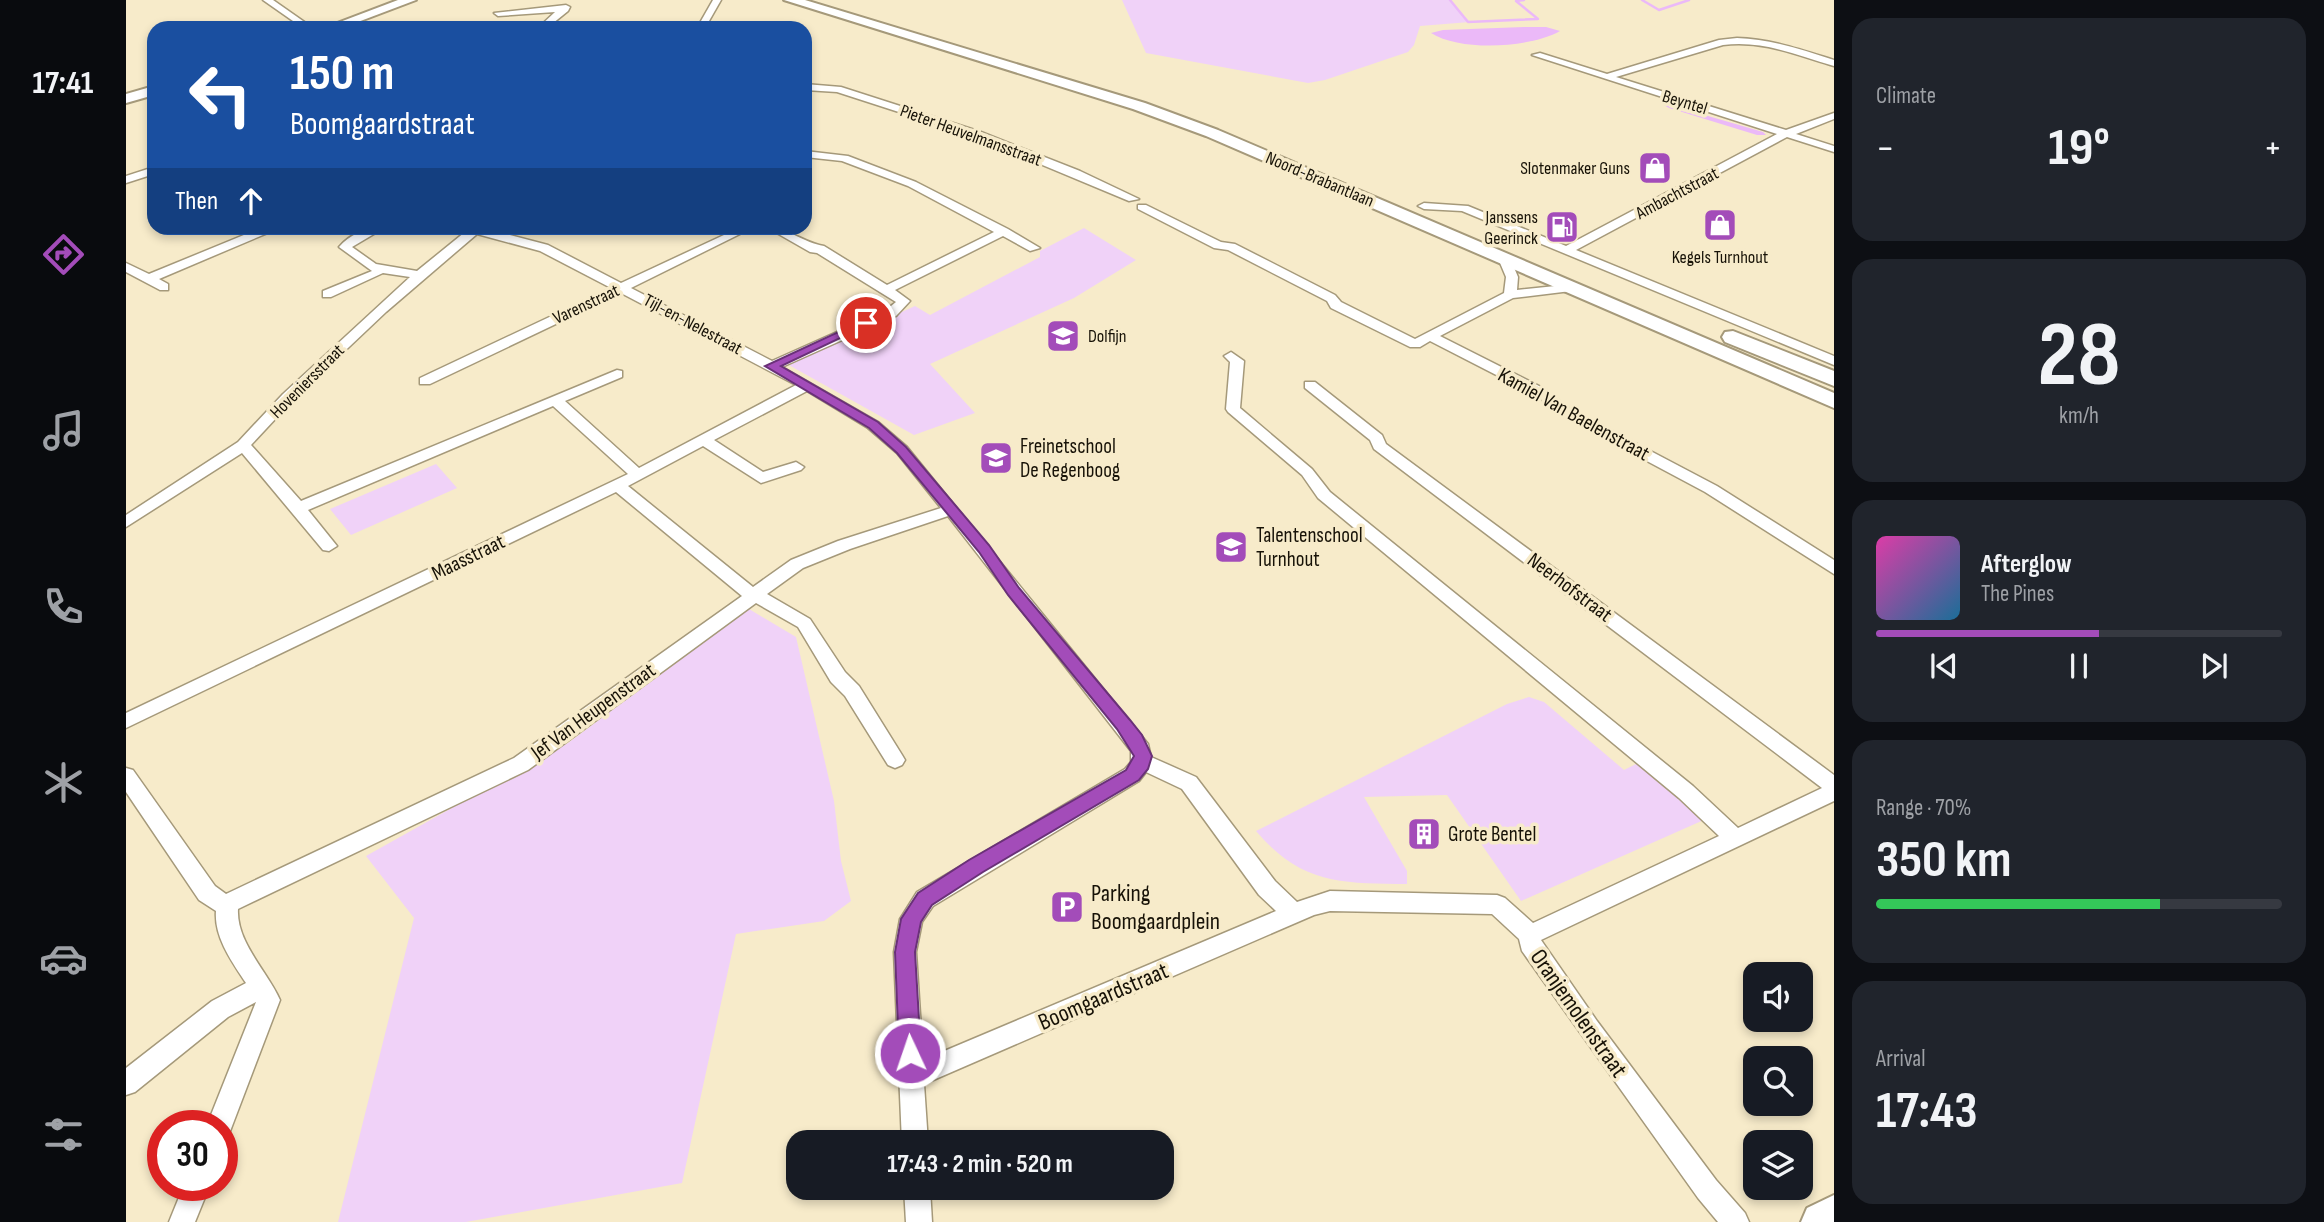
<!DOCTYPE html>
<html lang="en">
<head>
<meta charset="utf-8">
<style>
	:root { --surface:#171b24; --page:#20242c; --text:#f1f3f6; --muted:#9ea1a6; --line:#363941; --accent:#a34cb9 }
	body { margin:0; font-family:"Sofia Sans Condensed",sans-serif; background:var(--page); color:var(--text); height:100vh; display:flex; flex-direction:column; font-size:26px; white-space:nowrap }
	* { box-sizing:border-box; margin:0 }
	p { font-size:23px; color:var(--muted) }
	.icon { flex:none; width:38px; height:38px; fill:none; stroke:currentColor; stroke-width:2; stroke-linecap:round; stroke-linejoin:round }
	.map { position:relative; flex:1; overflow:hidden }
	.details { display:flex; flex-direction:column; gap:18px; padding:18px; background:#0d0f14; width:490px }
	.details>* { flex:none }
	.hud { position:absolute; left:21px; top:21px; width:665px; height:214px; border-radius:21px; box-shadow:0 4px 10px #0003; background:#1a4fa0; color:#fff; overflow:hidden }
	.fabs { position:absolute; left:1617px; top:962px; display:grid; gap:14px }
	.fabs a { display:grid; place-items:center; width:70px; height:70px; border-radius:14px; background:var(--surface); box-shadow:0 4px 10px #0003; font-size:35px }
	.speed { position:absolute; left:21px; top:1110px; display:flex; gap:14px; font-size:35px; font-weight:700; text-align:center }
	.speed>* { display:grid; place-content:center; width:91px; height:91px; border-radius:50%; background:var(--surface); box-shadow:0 4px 10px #0003; line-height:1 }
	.speed .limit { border:10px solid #d22; background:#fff; color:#111 }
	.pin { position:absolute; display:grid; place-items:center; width:60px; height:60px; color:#fff; margin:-30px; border:4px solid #fff; border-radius:50%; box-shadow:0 2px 7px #0007 }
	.me { position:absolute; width:77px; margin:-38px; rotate:357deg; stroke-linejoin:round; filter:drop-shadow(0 0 5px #0008) }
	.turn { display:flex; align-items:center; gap:24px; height:147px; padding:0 28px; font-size:32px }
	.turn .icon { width:91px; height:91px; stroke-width:2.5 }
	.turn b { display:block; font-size:49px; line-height:60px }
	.then { display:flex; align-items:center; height:66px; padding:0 28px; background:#0003; gap:14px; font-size:26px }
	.big { font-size:52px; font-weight:700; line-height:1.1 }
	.details .card { flex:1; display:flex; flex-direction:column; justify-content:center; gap:10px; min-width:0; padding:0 24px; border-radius:21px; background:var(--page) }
	.details .dial { align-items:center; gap:0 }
	.dial b { font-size:91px; line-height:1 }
	.song { display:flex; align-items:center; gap:21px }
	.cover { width:84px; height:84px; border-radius:10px; background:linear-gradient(135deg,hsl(320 70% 55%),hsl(200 70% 35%)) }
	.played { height:7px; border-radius:4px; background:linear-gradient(90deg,var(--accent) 55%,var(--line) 55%) }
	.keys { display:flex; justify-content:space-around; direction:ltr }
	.heat { display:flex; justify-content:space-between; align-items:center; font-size:38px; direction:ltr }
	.charge { height:10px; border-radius:5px; background:linear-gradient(90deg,#34c759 70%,var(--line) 0) }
	.trip { position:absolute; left:660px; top:1130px; width:388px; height:70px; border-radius:21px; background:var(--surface); box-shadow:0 4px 10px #0003; font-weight:700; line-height:70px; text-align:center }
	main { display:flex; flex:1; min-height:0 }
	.menu { display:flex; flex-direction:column; width:126px; justify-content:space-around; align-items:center; background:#090b0e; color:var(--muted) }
	.menu .icon { width:49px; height:49px }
	.menu .current { color:var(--accent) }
	.menu b { font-size:32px; color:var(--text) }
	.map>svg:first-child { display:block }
</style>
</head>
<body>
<main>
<nav class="menu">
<b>17:41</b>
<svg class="icon current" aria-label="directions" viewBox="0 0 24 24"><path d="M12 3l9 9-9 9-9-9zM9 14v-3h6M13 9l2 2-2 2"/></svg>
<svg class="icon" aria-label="music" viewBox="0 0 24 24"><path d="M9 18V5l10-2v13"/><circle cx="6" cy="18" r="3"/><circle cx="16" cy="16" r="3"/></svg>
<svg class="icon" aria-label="phone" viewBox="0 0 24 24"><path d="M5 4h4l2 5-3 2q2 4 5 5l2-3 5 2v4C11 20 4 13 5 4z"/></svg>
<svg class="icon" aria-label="climate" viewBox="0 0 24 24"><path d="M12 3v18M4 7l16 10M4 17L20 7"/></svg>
<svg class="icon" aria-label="car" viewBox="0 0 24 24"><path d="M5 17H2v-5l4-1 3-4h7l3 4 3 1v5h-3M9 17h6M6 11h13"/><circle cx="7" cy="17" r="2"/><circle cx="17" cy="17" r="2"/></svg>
<svg class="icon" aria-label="filters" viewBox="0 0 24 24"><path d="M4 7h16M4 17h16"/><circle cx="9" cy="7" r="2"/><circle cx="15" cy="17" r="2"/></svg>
</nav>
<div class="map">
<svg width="1708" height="1222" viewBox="0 0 1708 1222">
	<rect width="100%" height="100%" fill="#f7ebca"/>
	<!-- green -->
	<g fill="#f0d2f8">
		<polygon points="996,0 1324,0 1344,22 1294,26 1288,45 1282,52 1199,80 1182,83 1020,53"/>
		<polygon points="958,228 1010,260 948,298 804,364 849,413 788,435 661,364 789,306 804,315 914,257 914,251"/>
		<polygon points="310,464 331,488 225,535 204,509"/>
		<polygon points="623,609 670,637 708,801 715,861 725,901 698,921 610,934 556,1183 340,1222 212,1222 288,918 240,856 442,743"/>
		<path d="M1403,697L1418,702L1498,770L1516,761L1580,819L1395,901L1321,795L1238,797L1281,871V884C1216,883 1176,885 1130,831L1381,704Z"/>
	</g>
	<!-- water -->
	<g fill="#ebb9f8">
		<path d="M1398,27H1420L1434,31C1404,48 1335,52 1305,33L1317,30Z"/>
		<polygon points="1541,104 1637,132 1640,135 1631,135 1543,108 1538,105"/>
	</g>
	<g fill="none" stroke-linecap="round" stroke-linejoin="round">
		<!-- stream -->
		<g stroke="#ebb9f8" stroke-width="2.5">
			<polyline points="1324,0 1342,22 1412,19 1390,1 1398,0"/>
			<polyline points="1516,0 1533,10 1563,0"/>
		</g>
		<defs>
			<g id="street">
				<polygon points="137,0 147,0 187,28 177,28"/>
				<polygon points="587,0 595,0 579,28 571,28"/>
				<polygon points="440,5 444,7 442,11 421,28 412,28 429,12 372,16 368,13"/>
				<polygon points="311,25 322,28 307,28"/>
				<path d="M1611,38C1645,39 1676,50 1708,60V66C1670,55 1637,40 1597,45L1490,77L1660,130L1708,113V119L1670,134L1708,146V152L1661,137L1450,250L1708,356V365L1336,211L1298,209L1292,206L1298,203L1342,206L1440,246L1651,134L1406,55L1414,53L1481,74L1593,40Z"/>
				<polygon points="679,84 715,87 855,132 954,171 1013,199 1003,201 847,136 711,92 679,90"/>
				<path d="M679,151L722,156L790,182L882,229L914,248L904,251L877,236L769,290L784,301L770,316L656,367L752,422L781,447L1022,744L1025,757L1070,777L1149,881L1171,902L1204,891L1371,895L1379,898L1407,923L1593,836L1553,798L1192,498L1176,475L1102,412L1100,409L1104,362L1098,356L1105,352L1118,361L1114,408L1186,469L1204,492L1567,786L1612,828L1696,788L1248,449L1244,440L1179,388V382H1189L1256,435L1260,444L1708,775V801L1415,940L1471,1021L1590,1180L1619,1213L1623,1222H1592L1572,1198L1396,951L1393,939L1366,914L1204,911L1188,915L798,1084L802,1143H776L768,952L774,919L791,892L999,769L1005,762V751L822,516L724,549L677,568L641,594L684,619L719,672L733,686L776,755L779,760L776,765L769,768L762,765L719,696L705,682L672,627L630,603L402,770L112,909C110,942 141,971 154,1000L103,1134L96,1137V1125H81L130,1002L102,1017L9,1092L0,1095V1068L86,1001L120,983C106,962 88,937 90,911L73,900L0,792V768L7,770L89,886L100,894L388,758L616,596L490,492L0,728V713L502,474L427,406L182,510L211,546L203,551L197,550L116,453L0,527V515L112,442L157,394L284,277L257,273L205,297H197V291L246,271L213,247C224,234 241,227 258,228L226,247L250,264L291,271L344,228H357L422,245L495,283L613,228H626L505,288L646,361L760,310L770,302L691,253L684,252L642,228C663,228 678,243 698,246L761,285L868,232L782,186L716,161L679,157ZM351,234L414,251L485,288L294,378V384H304L495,293L670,385L513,468L439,401L496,377V371L491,370L175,501L125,445L167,400L260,312ZM681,391L742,428L771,453L815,508L712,541L665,560L627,587L502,486L577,446L635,483L675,470L678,467L670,462L637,472L588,440ZM1020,772L1056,789L1133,895L1150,911L797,1060L790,952L796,922L807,906L1013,781Z"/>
				<polygon points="28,167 28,174 0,183 0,176"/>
				<polygon points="1012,205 1020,205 1095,242 1109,244 1209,295 1215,302 1289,339 1378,293 1380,277 1372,258 1374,255 1384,258 1392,277 1391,290 1449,284 1449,290 1445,291 1387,298 1314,336 1423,391 1439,406 1591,486 1708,560 1708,574 1579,492 1429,412 1413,397 1304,341 1294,347 1284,347 1205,308 1201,301 1102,250 1088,248 1012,209"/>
				<polygon points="135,228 151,229 33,279 42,284 42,290 34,290 0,272 0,263 23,274"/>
				<polygon points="58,1185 84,1185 69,1222 43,1222"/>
				<polygon points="778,1188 804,1188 806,1222 780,1222"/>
			</g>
			<g id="secondary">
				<polygon points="272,0 290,0 216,28 198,28"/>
				<polygon points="28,86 28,95 0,103 0,94"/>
				<polygon points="1708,1195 1708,1222 1675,1222 1681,1208"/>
			</g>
			<g id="primary">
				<polygon points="658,0 679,0 1019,103 1092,130 1708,393 1708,408 1080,136 1007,109"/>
				<polygon points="1607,331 1708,371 1708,386 1599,342 1596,337 1599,332"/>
			</g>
		</defs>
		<!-- street casing -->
		<use href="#street" stroke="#a5997a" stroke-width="3"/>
		<!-- secondary casing -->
		<use href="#secondary" stroke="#a5997a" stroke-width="4"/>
		<!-- primary casing -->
		<use href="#primary" stroke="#a5997a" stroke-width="4"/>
		<!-- street -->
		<use href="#street" fill="#fff" fill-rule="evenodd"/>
		<!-- secondary -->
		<use href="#secondary" fill="#fff" fill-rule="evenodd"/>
		<!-- primary -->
		<use href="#primary" fill="#fff" fill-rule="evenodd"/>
	</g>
	<!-- route -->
	<polygon fill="#a34cb9" stroke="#6a3178" stroke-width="2" points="736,321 746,323 655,366 752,422 780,447 863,545 893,588 1004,720 1016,735 1026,756 1022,769 1013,780 857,872 806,905 795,922 789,952 795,1053 792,1060 784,1064 776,1060 773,1053 769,952 775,919 792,893 843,860 1000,770 1008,756 991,729 882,595 853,552 771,453 743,428 639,366"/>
	<!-- icons -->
	<defs>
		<symbol id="shop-square" viewBox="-11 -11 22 22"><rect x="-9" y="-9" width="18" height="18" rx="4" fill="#a34cb9" stroke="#f7ebca"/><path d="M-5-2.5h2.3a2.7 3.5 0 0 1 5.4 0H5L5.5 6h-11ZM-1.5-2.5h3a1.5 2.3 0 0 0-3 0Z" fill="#fff"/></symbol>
		<symbol id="fuel-square" viewBox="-11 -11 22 22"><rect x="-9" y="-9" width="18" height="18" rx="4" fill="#a34cb9" stroke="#f7ebca"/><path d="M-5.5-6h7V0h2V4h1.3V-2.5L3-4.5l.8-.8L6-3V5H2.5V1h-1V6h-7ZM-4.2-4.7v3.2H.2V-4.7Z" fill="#fff"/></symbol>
		<symbol id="school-square" viewBox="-11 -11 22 22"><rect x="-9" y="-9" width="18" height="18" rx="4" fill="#a34cb9" stroke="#f7ebca"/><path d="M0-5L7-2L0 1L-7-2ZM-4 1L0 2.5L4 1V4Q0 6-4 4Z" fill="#fff"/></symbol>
		<symbol id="building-square" viewBox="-11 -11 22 22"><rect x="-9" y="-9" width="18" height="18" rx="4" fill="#a34cb9" stroke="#f7ebca"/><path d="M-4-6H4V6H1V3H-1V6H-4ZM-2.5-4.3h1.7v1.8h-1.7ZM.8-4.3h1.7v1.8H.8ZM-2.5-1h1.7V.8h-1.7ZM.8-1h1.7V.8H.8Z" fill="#fff"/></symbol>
		<symbol id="parking-square" viewBox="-11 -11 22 22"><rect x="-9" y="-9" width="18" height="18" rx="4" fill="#a34cb9" stroke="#f7ebca"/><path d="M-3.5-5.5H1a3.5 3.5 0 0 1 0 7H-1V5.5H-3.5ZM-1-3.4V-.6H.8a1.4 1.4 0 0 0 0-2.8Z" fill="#fff"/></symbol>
	</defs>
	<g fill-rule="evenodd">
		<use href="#shop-square" x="1510" y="149" width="38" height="38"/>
		<use href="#shop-square" x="1575" y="206" width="38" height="38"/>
		<use href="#fuel-square" x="1417" y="208" width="38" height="38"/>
		<use href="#school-square" x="918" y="317" width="38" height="38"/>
		<use href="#school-square" x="851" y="439" width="38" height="38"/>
		<use href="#school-square" x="1086" y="528" width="38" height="38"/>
		<use href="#building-square" x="1279" y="815" width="38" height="38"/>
		<use href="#parking-square" x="922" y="888" width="38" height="38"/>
	</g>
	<g text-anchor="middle" stroke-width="7" stroke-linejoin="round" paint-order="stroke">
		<!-- far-street labels -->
		<g font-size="18" fill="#171207" stroke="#f7ebca">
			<text transform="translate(1559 102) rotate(17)" y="6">Beyntel</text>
			<text transform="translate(845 135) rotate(20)" y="6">Pieter Heuvelmansstraat</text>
			<text transform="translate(1194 179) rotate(23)" y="6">Noord-Brabantlaan</text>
			<text transform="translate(1551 193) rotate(-28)" y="6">Ambachtstraat</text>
			<text transform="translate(460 304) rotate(-25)" y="6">Varenstraat</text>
			<text transform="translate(567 324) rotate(28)" y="6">Tijl-en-Nelestraat</text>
			<text transform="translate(181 381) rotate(-45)" y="6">Hoveniersstraat</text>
		</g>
		<!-- far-poi labels -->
		<g font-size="18" fill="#171207" stroke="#f7ebca" text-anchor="end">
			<text x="1504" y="174">Slotenmaker Guns</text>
			<text x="1412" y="223">Janssens<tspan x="1412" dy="21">Geerinck</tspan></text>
			<text x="1594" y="263" text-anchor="middle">Kegels Turnhout</text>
			<text x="962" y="342" text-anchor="start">Dolfijn</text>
		</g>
		<!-- street labels -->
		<g font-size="21" fill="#171207" stroke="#f7ebca">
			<text transform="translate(1448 414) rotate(29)" y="7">Kamiel Van Baelenstraat</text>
			<text transform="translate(342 557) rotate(-26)" y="7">Maasstraat</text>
			<text transform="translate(1444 587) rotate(37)" y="7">Neerhofstraat</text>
			<text transform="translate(467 711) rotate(-36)" y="7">Jef Van Heupenstraat</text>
		</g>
		<!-- poi labels -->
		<g font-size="21" fill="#171207" stroke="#f7ebca" text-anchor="start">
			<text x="894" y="453">Freinetschool<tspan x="894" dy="24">De Regenboog</tspan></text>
			<text x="1130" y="542">Talentenschool<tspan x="1130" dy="24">Turnhout</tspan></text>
			<text x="1322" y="841">Grote Bentel</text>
		</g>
		<!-- near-poi labels -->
		<g font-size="24" fill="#171207" stroke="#f7ebca" text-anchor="start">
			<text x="965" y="901">Parking<tspan x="965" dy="28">Boomgaardplein</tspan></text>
		</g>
		<!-- near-street labels -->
		<g font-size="24" fill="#171207" stroke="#f7ebca">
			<text transform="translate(977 996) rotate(-23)" y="8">Boomgaardstraat</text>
			<text transform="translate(1453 1013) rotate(55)" y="8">Oranjemolenstraat</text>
		</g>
	</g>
</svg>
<div class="fabs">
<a><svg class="icon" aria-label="sound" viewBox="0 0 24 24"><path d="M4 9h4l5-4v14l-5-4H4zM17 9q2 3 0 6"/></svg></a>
<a><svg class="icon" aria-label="search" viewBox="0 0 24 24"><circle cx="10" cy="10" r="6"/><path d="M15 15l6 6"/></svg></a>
<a><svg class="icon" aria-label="layers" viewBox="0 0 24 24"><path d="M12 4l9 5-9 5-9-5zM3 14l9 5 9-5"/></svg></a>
</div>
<div class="speed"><div class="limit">30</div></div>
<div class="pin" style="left:740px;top:323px;background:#d93025"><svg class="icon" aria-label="arrive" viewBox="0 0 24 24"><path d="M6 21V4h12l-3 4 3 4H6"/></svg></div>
<svg class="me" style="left:784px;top:1053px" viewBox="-20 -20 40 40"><circle r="17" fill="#a34cb9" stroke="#fff" stroke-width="3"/><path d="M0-11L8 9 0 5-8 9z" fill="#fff"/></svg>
<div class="trip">17:43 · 2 min · 520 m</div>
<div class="hud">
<div class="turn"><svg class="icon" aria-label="left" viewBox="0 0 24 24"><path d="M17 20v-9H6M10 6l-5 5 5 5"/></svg><div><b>150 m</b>Boomgaardstraat</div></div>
<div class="then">Then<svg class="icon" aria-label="ahead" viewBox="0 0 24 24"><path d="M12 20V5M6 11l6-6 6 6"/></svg></div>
</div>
</div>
<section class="details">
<div class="card"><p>Climate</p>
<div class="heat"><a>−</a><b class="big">19°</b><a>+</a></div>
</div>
<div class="card dial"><b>28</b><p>km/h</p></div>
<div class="card">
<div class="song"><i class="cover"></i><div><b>Afterglow</b><p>The Pines</p></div></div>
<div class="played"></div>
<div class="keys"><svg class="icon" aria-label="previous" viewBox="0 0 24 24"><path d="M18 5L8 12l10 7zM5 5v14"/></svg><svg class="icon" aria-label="pause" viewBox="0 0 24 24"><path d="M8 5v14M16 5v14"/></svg><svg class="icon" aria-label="next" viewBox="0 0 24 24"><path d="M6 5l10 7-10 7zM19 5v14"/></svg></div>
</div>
<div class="card"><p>Range · 70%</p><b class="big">350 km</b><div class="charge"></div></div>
<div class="card"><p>Arrival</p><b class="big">17:43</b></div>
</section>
</main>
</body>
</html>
